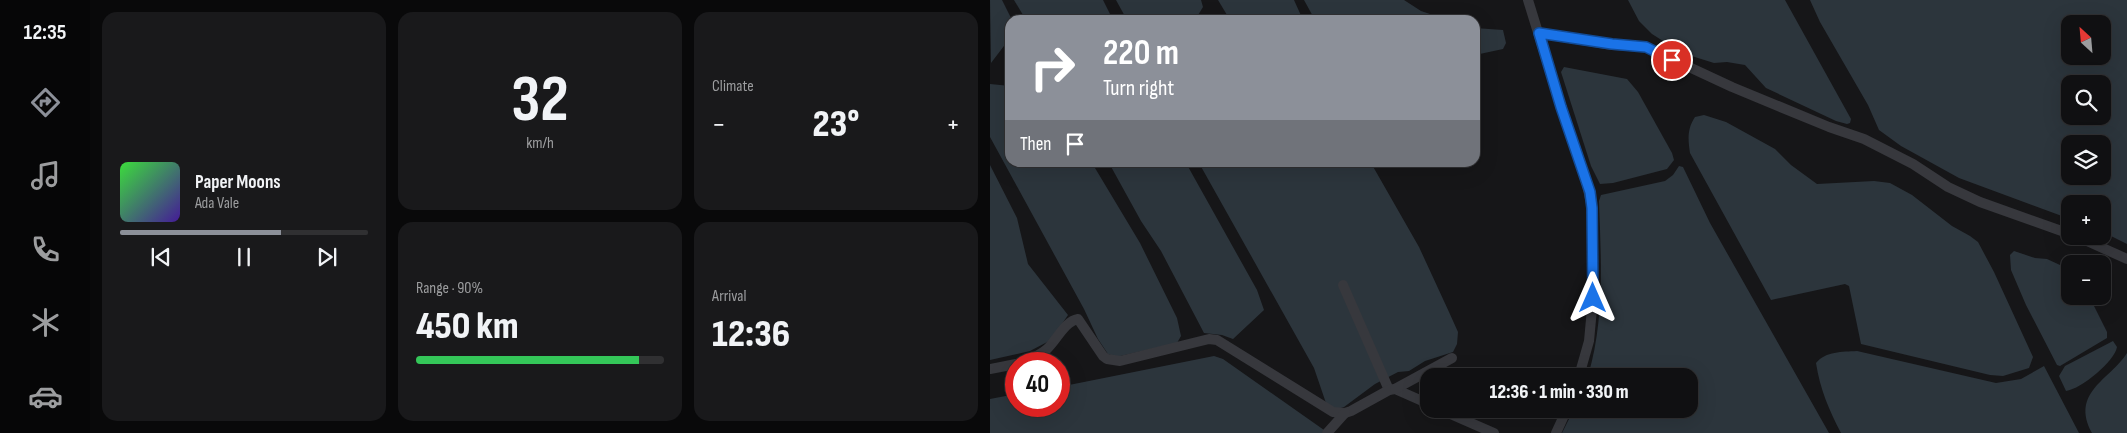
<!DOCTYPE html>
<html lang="en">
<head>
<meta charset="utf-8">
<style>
	:root { --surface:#101012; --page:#19191b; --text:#f1f3f6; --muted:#9c9d9f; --line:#303032; --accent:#8c9099 }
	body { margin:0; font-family:"Sofia Sans Condensed",sans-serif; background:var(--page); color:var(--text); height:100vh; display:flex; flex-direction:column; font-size:19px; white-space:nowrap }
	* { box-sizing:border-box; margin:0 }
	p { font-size:16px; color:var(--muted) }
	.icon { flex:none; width:28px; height:28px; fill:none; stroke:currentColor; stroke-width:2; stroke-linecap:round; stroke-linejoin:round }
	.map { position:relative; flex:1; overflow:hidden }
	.drawer { display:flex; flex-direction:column; gap:12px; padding:12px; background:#09090a; width:900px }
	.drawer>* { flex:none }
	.top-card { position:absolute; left:15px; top:15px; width:475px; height:152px; border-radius:15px; box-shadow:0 5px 20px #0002,0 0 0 1px var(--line); background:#8c9099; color:#fff; overflow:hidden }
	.needle { width:32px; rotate:334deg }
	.buttons { position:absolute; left:1071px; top:15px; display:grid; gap:10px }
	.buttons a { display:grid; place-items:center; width:50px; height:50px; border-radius:10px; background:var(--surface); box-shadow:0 5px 20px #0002,0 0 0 1px var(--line); font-size:25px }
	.speed { position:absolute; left:15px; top:352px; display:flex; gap:10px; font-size:25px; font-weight:700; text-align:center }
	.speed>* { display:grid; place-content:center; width:65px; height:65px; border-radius:50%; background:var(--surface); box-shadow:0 5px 20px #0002,0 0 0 1px var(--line); line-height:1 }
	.speed .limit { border:8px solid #d22; background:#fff; color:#111 }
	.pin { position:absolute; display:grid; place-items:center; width:42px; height:42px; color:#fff; margin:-21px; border:2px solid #fff; border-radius:50%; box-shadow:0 1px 5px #0007 }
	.me { position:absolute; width:55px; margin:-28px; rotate:0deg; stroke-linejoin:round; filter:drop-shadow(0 0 4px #0008) }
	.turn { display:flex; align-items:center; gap:18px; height:105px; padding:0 15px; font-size:22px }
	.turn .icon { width:65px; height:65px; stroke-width:2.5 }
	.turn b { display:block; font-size:35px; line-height:42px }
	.then { display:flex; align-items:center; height:48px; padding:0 15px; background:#0003; gap:10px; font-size:19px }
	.big { font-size:38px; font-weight:800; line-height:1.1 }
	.drawer .widget { flex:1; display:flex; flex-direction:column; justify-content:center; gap:8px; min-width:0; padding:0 18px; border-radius:15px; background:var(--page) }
	.drawer .dial { align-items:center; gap:0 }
	.dial b { font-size:65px; line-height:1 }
	.song { display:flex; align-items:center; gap:15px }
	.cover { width:60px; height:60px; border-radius:8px; background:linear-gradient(135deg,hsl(120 70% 55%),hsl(260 70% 35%)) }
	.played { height:5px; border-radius:2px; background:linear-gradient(90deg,var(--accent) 65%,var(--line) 65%) }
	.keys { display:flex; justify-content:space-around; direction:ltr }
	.heat { display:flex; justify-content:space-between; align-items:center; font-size:28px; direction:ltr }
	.charge { height:8px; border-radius:4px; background:linear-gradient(90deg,#34c759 90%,var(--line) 0) }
	.drawer .tiles { flex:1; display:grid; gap:12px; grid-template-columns:repeat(3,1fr) }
	.widget:first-child { grid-row:span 2 }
	.trip { position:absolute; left:430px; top:368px; width:278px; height:50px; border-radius:15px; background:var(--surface); box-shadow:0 5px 20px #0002,0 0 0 1px var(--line); font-weight:800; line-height:50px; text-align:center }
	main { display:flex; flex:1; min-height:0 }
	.menu { display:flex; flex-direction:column; width:90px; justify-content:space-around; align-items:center; background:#060607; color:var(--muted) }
	.menu .icon { width:35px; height:35px }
	.menu .on { color:var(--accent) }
	.menu b { font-size:22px; color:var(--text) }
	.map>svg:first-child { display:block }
</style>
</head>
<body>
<main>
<nav class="menu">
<b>12:35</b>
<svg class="icon on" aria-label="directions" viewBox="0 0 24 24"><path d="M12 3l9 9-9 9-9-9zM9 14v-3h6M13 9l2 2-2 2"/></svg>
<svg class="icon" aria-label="music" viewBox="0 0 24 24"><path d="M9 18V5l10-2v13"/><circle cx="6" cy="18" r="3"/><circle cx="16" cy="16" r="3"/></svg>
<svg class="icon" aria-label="phone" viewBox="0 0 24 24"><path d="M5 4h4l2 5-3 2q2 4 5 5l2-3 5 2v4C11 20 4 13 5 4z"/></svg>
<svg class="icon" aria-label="climate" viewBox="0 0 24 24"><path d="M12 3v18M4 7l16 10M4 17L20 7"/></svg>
<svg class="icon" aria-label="car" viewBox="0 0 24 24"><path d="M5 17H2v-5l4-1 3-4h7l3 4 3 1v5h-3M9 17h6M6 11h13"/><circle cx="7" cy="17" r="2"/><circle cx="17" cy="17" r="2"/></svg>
</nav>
<section class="drawer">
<div class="tiles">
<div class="widget">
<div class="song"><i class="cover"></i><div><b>Paper Moons</b><p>Ada Vale</p></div></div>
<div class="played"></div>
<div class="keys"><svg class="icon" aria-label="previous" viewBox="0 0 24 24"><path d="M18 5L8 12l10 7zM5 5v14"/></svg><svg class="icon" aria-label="pause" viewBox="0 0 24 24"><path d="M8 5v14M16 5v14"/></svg><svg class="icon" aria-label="next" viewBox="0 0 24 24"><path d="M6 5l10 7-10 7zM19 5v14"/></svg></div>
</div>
<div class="widget dial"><b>32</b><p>km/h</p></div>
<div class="widget"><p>Climate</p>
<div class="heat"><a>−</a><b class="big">23°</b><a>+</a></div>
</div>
<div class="widget"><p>Range · 90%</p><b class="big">450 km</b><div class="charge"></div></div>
<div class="widget"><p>Arrival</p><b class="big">12:36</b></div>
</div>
</section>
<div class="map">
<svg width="1137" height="433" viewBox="0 0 1137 433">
	<rect width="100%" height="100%" fill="#161618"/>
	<!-- water -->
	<g fill="#2c353c" fill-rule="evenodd">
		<polygon points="0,0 12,0 22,20 20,20 20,38 1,63"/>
		<polygon points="24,0 113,0 123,20 36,20"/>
		<polygon points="126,0 211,0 213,7 205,20 137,20"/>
		<polygon points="228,0 304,0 313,20 240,20"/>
		<polygon points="314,0 414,0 431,11 458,20 325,20"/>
		<polygon points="638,0 795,0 861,119 860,123 857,124 846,121 776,88 755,65 737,62 724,63 692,53 662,34 649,21"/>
		<path d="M820,0H1137V244L1113,232L1112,204H1080V219L969,178L911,146L889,130L878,105L830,22ZM1080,24H1112V56H1080ZM1080,84H1112V116H1080ZM1080,144H1112V176H1080Z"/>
		<polygon points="485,28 513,30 516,43 513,49 485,55"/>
		<polygon points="574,67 637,79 648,92 682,153 684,160 677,169 623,183 610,184 601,166 571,72"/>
		<polygon points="0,84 20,86 20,162 102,163 150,243 187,318 191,336 187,343 126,357 118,354 108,339 94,309 0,137"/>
		<path d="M714,115L736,122L785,149L801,165L827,184L884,181L900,183L922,195L962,226L980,236L988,242L1004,272L1043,357L1039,368L1013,376L1000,375L871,344L859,286L855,284L781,300L700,153C698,140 697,129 705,117Z"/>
		<polygon points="119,163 196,163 267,290 274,310 243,339 232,335 214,333 171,251 151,221"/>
		<polygon points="209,163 381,163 429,247 459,312 468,332 467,344 463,352 435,361 419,371 408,372 385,384 354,407 344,410 337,406 324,368"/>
		<polygon points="0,165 27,218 38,264 78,315 61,340 40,351 0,360"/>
		<path d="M689,166L693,167L720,223L839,433H572L584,409H699V376H598C615,319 611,259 609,201L611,195L675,181L683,175Z"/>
		<polygon points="1024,251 1045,258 1057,259 1070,265 1079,267 1080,296 1099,296 1117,332 1117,338 1070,366 1067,365 1036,305 1021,270 1020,255"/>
		<path d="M1123,341L1127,347C1125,361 1091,389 1076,391L1069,376L1075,366Z"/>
		<path d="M867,351L1006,383L1031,379L1054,366L1089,433H851C839,410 830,389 826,363C836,351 852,352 867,351Z"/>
		<path d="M1137,353V433H1102C1080,392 1120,380 1137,353Z"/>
		<polygon points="224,356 233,359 334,430 332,433 0,433 0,399 26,394 26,406 69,406 69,387"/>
	</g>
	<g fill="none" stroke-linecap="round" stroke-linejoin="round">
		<!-- minor -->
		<g stroke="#37383d" stroke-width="10">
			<polyline points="538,0 571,107 595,176 602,208 603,298 599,341 589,376"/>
			<polyline points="549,33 622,45 656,47 742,87 839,127 874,139 923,164 958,187 990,202 1080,234"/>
			<polyline points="1086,236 1137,259"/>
			<polyline points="353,285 399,390"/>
			<path d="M28,364C38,360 48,357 57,349C66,341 75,321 88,319L113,356L117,359L130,361L219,339L227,340L343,412L355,413L361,411L399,390L405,389L439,404"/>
			<polyline points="0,369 26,364"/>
			<polyline points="405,389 462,358"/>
			<polyline points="449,409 504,433"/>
			<polyline points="337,433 355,413"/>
			<polyline points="566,433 577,409"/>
		</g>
	</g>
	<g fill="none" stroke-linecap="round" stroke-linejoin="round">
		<defs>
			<polyline id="route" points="603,298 602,208 600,192 571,107 549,33 622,44 656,47 682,60"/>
		</defs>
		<!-- route casing -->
		<use href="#route" stroke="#114b97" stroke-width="12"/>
		<!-- route -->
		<use href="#route" stroke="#1a73e8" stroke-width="9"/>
	</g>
</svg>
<div class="buttons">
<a><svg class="needle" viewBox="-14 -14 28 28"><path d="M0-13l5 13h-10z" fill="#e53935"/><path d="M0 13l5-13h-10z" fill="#9c9d9f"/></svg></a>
<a><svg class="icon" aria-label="search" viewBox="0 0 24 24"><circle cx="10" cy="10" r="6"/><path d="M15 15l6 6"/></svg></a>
<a><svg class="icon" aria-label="layers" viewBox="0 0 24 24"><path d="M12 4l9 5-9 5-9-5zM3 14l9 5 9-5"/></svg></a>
<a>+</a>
<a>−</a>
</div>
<div class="speed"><div class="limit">40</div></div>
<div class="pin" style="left:682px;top:60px;background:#d93025"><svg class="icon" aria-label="arrive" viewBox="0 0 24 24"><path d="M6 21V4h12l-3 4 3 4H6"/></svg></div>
<svg class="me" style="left:603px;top:298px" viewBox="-20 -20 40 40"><path d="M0-17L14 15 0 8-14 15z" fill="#1a73e8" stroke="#fff" stroke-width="4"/></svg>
<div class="trip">12:36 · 1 min · 330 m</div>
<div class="top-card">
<div class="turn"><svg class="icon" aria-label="right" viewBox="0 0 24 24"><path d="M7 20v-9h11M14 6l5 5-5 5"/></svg><div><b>220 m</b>Turn right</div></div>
<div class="then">Then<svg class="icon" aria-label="arrive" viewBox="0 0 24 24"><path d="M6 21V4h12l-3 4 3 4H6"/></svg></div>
</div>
</div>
</main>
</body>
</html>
